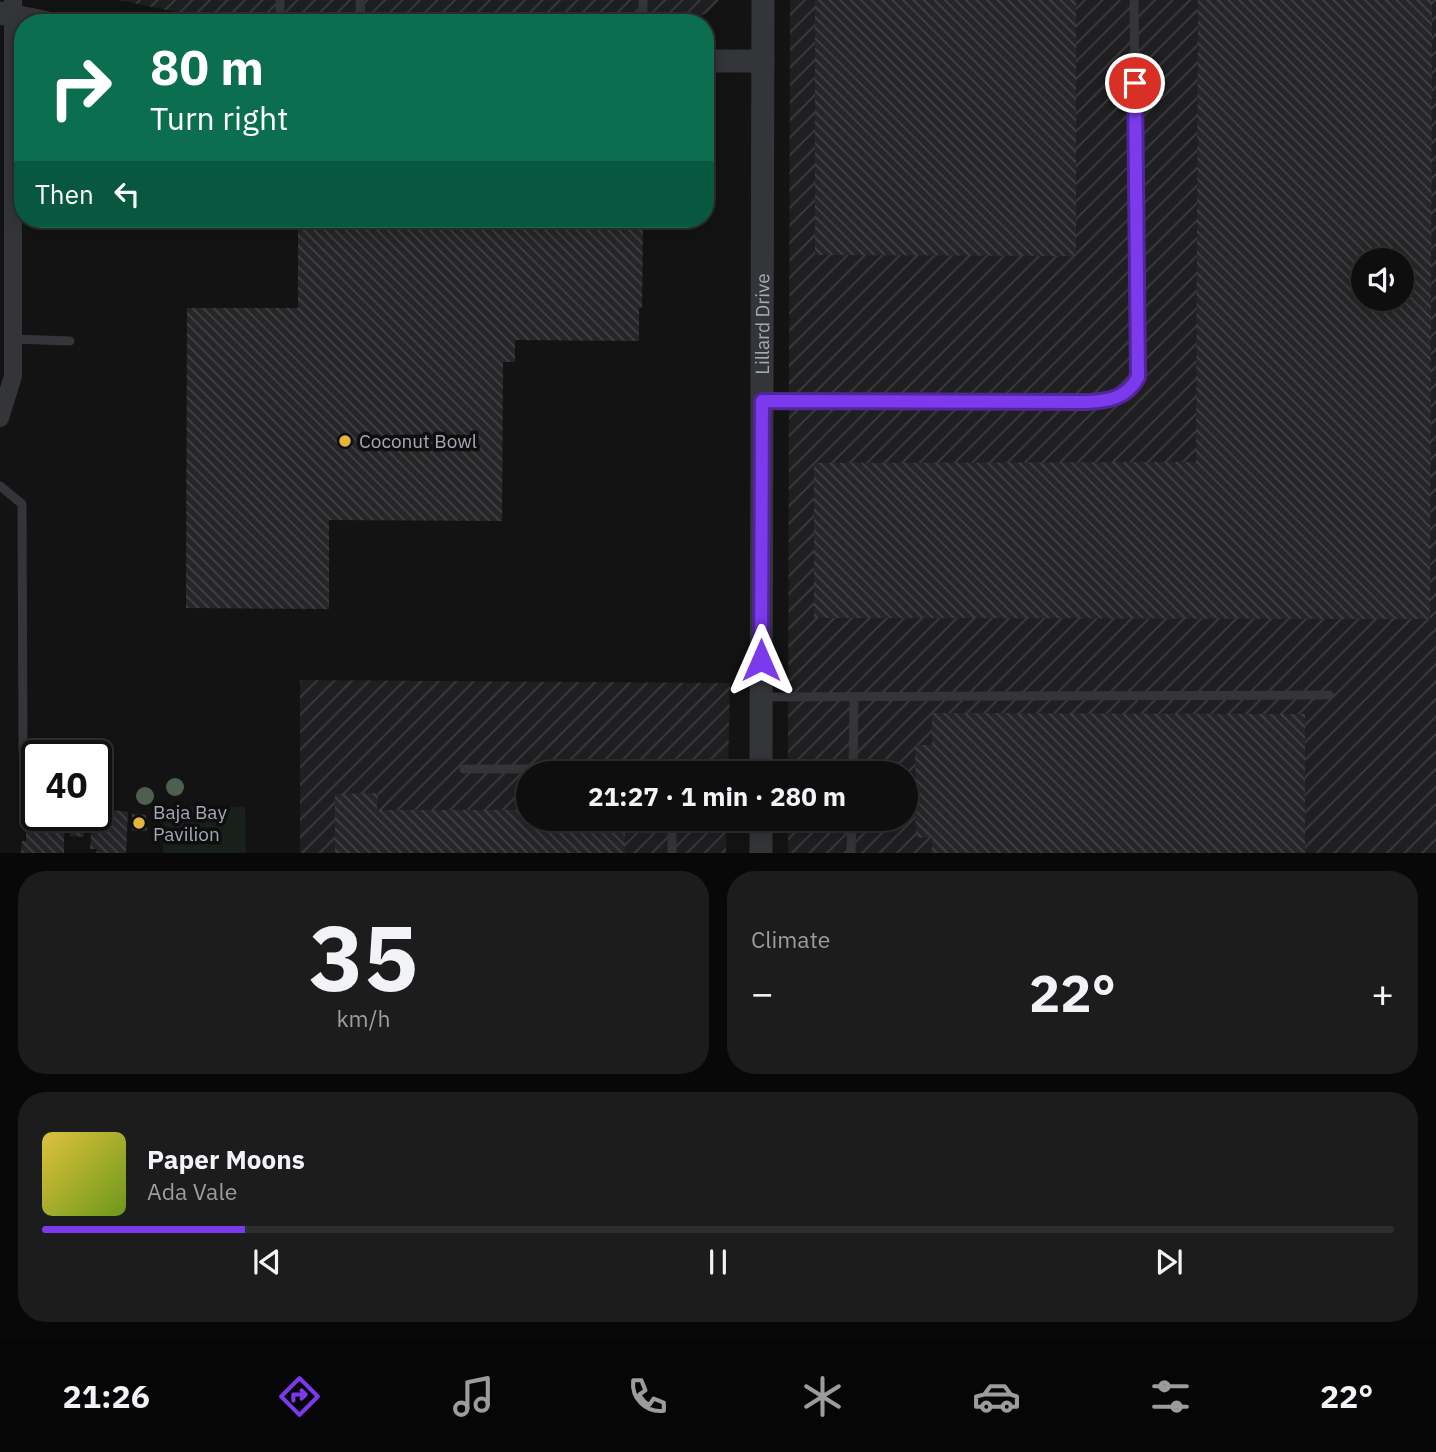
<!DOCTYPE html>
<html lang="en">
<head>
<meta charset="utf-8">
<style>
	:root { --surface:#0e0e0f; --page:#1c1c1d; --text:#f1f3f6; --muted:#9b9c9e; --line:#2e2e2f; --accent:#7c3aed }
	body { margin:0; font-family:"IBM Plex Sans",sans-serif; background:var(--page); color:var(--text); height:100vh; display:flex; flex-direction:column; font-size:26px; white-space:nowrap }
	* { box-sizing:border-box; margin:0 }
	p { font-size:23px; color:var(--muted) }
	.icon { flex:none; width:38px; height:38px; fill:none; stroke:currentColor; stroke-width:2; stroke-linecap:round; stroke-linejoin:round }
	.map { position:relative; height:853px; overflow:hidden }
	.drawer { display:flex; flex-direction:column; gap:18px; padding:18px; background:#080808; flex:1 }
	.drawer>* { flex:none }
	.hud { position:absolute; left:14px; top:14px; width:700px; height:214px; border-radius:28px; box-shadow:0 4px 18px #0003,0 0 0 2px var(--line); background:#0b6e4f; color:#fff; overflow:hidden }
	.buttons { position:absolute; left:1351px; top:248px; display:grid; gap:14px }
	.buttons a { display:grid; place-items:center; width:63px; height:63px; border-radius:50%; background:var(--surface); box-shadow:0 4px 18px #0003,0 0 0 2px var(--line); font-size:35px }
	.speed { position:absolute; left:21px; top:740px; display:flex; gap:14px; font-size:35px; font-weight:700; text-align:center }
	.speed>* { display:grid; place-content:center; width:91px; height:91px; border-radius:50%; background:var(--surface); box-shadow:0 4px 18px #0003,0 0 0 2px var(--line); line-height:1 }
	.speed .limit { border:4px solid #111; border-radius:10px; background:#fff; color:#111 }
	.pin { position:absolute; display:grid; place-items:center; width:60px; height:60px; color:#fff; margin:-30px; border:4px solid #fff; border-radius:50%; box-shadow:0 2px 7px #0007 }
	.me { position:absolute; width:77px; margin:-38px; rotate:0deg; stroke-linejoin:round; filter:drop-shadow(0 0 5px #0008) }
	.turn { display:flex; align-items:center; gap:24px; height:147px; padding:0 21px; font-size:32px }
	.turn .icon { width:91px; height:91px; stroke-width:2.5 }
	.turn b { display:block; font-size:49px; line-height:60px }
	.then { display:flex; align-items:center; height:66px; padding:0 21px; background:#0003; gap:14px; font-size:26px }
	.big { font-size:52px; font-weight:700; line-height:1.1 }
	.drawer .tile { flex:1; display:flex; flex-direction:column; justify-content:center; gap:10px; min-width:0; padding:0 24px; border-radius:28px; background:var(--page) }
	.drawer .dial { align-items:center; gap:0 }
	.dial b { font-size:91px; line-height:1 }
	.song { display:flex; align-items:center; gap:21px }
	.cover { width:84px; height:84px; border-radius:10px; background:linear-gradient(135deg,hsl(50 70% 55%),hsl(80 70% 35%)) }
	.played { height:7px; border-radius:4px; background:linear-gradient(90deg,var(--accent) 15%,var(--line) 15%) }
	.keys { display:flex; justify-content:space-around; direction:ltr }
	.heat { display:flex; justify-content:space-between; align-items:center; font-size:38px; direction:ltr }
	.drawer .tiles { flex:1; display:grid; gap:18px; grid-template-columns:1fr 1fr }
	.tile:last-child { grid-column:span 2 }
	.trip { position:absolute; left:516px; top:761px; width:402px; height:70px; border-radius:35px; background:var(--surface); box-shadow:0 4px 18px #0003,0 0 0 2px var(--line); font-weight:700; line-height:70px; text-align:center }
	.menu { display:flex; height:112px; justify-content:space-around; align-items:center; background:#060606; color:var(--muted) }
	.menu .icon { width:49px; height:49px }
	.menu .current { color:var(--accent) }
	.menu b { font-size:32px; color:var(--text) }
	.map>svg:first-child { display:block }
</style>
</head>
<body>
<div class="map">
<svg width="1436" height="854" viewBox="0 0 1436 854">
	<defs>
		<pattern id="industrial-furrows" width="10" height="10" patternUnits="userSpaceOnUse" patternTransform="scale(1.75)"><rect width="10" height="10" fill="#1f1f21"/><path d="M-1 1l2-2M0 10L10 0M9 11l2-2" fill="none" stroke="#3d3d3f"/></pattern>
		<pattern id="building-back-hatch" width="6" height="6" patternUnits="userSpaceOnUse" patternTransform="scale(1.75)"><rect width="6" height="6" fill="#262628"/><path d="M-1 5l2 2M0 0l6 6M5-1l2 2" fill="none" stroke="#424345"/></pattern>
	</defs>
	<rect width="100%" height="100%" fill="#131314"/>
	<!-- industrial -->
	<g fill="url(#industrial-furrows)" fill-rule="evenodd">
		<polygon points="119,0 719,0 707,13 684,23 265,23 190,15"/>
		<path d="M790,0H1436V853L788,854V819H906V774L788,773ZM1363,261H1402V299H1363Z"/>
		<polygon points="300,680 730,683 728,773 528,774 528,819 727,819 726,853 300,854"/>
	</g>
	<!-- green -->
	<polygon fill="#191f1b" points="163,807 245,807 246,853 163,853"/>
	<!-- building -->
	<g fill="url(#building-back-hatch)" fill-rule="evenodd">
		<polygon points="815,0 1076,0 1076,256 815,255"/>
		<path d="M1198,0H1432L1430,619L814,618V463L1196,462ZM1363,261H1402V299H1363Z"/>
		<polygon points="298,219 643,219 642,308 639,308 639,341 515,340 515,362 503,362 502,521 329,520 329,609 186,608 187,308 298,308"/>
		<polygon points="932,713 1305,714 1305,854 932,854 932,837 916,838 915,745 932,745"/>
		<polygon points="378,793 377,810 528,810 528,819 625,819 625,854 335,854 335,794"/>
		<polygon points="105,809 128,812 126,854 96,854 97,849 90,849 91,833 84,833 84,837 70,836 70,833 64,833 64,854 21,854 22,841 26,841 26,810 37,810 37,816 64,816 64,823 71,823 71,819 85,820 85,823 91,823 91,816 96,816 96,811 105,812"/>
		<polygon points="132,814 146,815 147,831 132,831"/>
	</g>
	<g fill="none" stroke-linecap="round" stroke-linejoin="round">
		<!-- service -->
		<g stroke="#343539" stroke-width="9">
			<polyline points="280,0 280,23"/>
			<polyline points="360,0 361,23"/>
			<polyline points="643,0 643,23"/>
			<polyline points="13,339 70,341"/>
			<path d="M764,401L1087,403C1109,401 1127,398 1138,377L1134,0"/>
			<polyline points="0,486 22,504 23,752"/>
			<polyline points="763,697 1329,695"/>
			<polyline points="464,769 572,769"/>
			<polyline points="682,774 683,771 691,774"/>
			<polyline points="853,774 854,698"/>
			<polyline points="672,819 672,854"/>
			<polyline points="851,854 852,819"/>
		</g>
		<!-- minor -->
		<polyline stroke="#343539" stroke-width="18" points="0,418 13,376 13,0"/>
		<!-- tertiary -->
		<g stroke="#343539" stroke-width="23">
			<polyline points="0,13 48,23"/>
			<polyline points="705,61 763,61"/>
			<path id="s1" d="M761,774L763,0"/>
			<polyline points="761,854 761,819"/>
		</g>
	</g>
	<!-- trees -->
	<g fill="#4e5f50">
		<circle cx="175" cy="787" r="9"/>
		<circle cx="145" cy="796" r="9"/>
	</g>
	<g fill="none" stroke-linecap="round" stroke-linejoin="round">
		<defs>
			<path id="route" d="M761,660L762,401L1087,402C1109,401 1127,398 1138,377L1135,83"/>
		</defs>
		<!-- route casing -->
		<use href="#route" stroke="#51269a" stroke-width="18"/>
		<!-- route -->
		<use href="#route" stroke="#7c3aed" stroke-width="12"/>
	</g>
	<!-- markers -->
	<g fill="#e2b63d" stroke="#0e0e0f" stroke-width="2.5">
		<circle cx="345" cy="441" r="7"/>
		<circle cx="139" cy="823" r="7"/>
	</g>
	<g text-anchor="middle" stroke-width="7" stroke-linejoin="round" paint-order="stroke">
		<!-- street labels -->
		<g font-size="19" fill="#a6a9b4" stroke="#0e0e0f">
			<text dy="7" stroke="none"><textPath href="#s1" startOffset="450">Lillard Drive</textPath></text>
		</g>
		<!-- poi labels -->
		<g font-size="19" fill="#a6a9b4" stroke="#0e0e0f" text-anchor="start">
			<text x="359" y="448">Coconut Bowl</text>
			<text x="153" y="819">Baja Bay<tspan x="153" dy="22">Pavilion</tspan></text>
		</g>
	</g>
</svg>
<div class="buttons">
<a><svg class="icon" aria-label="sound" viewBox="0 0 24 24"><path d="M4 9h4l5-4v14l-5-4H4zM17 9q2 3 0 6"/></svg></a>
</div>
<div class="speed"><div class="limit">40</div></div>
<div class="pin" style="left:1135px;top:83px;background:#d93025"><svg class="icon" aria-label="arrive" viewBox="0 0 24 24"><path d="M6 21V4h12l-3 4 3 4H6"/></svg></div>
<svg class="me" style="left:761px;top:660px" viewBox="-20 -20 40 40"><path d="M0-17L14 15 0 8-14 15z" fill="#7c3aed" stroke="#fff" stroke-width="4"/></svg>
<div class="trip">21:27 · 1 min · 280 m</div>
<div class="hud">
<div class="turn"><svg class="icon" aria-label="right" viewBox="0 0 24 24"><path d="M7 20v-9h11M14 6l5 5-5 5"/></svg><div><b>80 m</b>Turn right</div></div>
<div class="then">Then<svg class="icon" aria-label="left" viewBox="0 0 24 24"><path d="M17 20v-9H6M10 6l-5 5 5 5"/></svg></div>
</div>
</div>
<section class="drawer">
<div class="tiles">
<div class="tile dial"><b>35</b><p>km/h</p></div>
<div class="tile"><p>Climate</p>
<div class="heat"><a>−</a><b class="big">22°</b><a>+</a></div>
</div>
<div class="tile">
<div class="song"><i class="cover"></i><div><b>Paper Moons</b><p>Ada Vale</p></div></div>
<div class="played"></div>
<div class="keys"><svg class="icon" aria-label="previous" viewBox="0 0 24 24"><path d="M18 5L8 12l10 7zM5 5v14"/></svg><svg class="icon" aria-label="pause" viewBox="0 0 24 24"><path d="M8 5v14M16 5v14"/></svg><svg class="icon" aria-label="next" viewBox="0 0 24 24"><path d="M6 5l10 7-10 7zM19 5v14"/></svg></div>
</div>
</div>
</section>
<nav class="menu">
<b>21:26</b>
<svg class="icon current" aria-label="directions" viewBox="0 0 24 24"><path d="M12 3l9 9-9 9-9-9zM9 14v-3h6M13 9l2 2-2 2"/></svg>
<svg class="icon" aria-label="music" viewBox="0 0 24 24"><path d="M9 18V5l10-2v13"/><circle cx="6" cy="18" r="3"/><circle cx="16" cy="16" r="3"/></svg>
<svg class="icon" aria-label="phone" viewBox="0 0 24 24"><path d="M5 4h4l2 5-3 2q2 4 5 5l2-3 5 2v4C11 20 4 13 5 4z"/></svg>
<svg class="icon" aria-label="climate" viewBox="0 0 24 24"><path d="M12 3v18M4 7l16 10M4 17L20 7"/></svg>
<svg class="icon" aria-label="car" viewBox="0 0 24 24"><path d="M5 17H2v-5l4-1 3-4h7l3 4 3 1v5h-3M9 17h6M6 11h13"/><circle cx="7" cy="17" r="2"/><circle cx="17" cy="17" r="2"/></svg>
<svg class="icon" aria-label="filters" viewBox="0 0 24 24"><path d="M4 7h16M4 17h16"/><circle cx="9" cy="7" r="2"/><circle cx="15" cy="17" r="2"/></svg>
<b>22°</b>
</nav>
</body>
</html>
